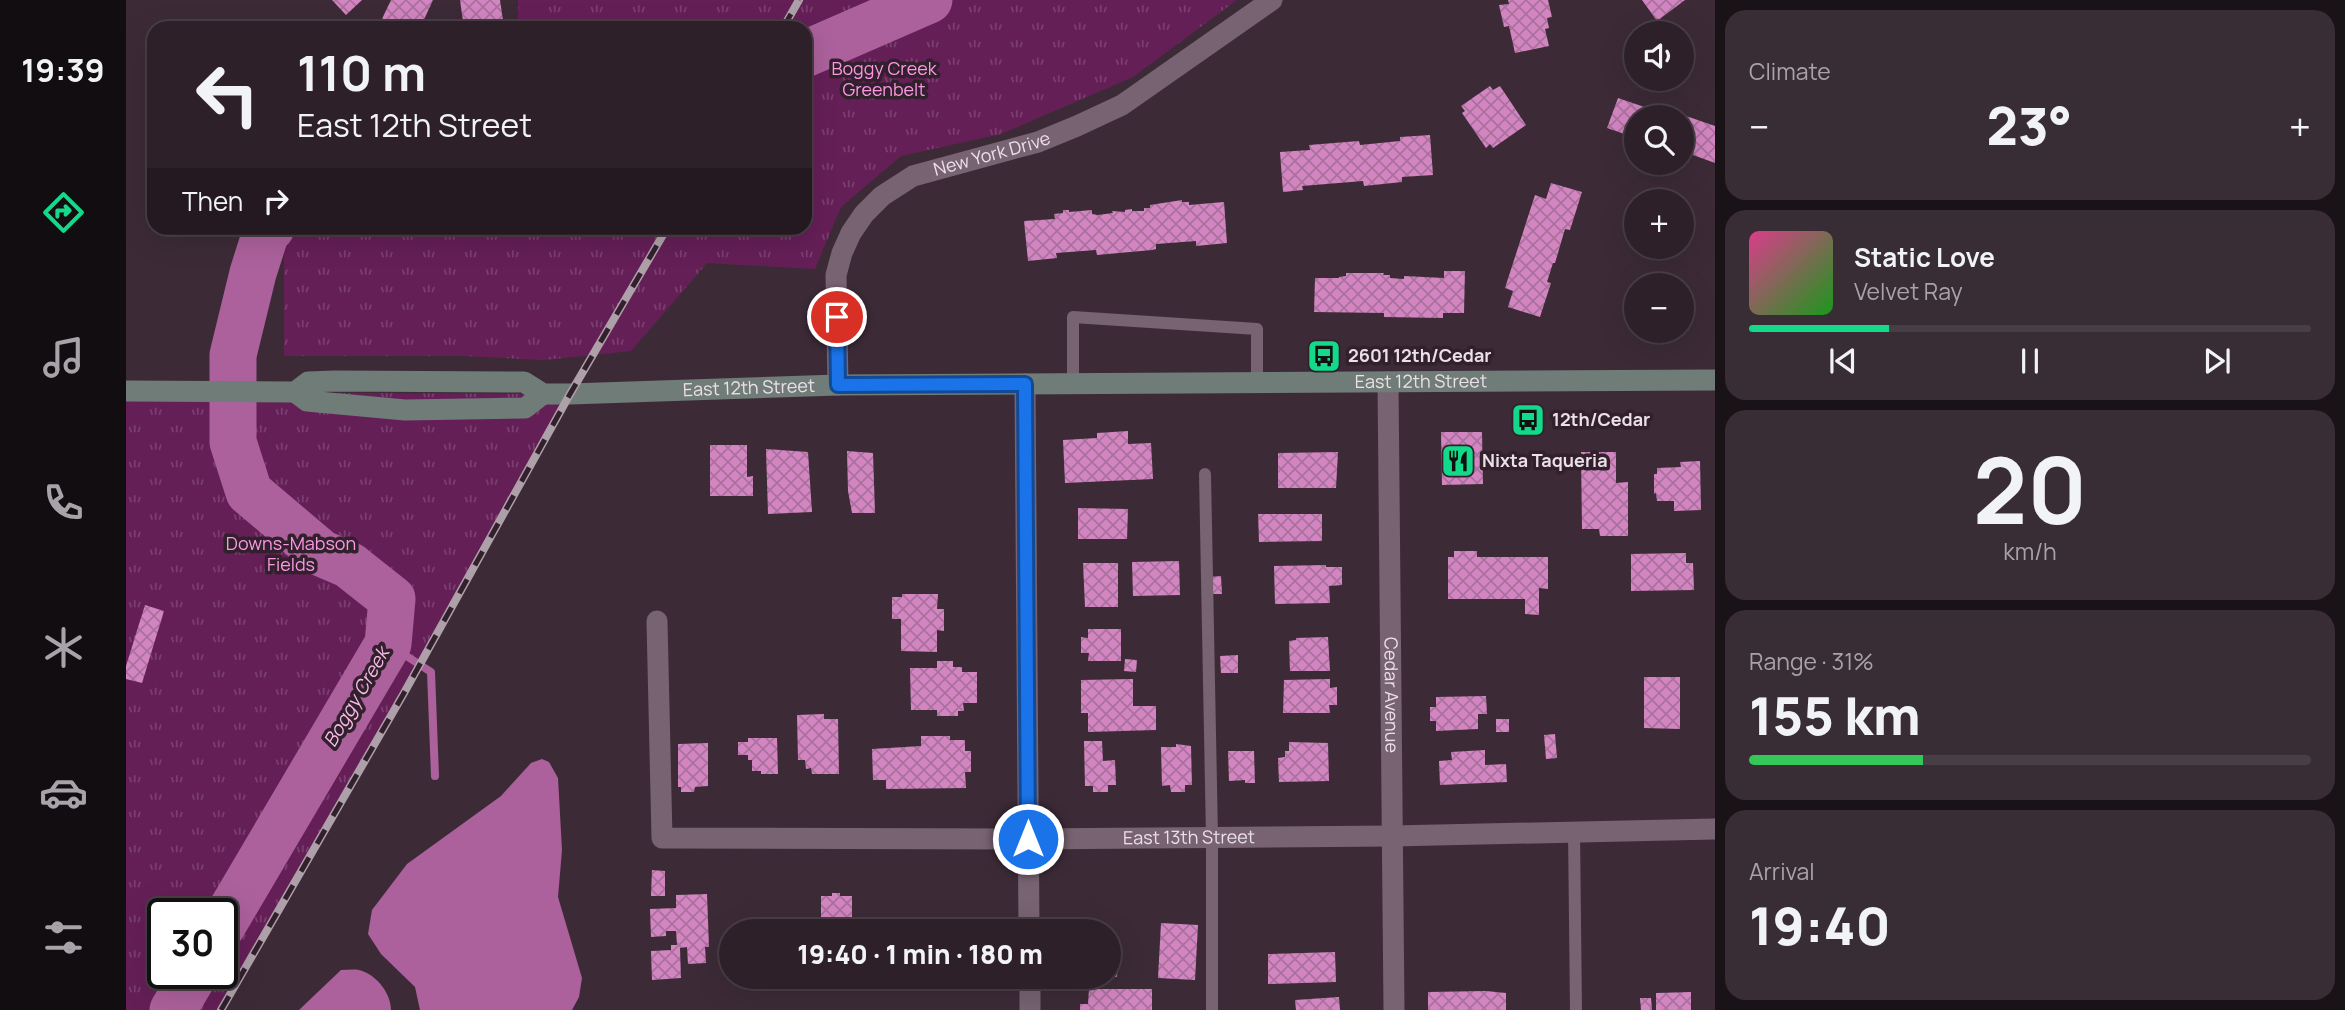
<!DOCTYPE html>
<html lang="en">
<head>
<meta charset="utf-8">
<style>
	:root { --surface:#2d2029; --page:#392d35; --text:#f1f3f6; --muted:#a7a3a8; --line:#483e46; --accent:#13d98a }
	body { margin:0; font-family:Manrope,sans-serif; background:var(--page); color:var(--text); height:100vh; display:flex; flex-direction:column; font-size:26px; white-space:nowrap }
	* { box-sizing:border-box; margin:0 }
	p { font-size:23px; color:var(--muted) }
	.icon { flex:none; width:38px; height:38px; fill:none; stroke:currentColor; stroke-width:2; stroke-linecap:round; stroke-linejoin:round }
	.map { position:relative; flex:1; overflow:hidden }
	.sheet { display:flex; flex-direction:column; gap:10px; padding:10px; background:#191217; width:630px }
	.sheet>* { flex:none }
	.hud { position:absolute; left:21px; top:21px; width:665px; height:214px; border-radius:21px; box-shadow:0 7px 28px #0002,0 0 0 2px var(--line); background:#2d2029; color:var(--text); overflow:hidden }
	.fabs { position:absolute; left:1498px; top:21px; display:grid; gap:14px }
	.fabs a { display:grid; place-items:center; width:70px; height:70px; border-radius:50%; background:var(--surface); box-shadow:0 7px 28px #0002,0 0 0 2px var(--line); font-size:35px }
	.speed { position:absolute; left:21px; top:898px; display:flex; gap:14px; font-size:35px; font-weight:700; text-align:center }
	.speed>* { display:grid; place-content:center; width:91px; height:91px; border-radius:50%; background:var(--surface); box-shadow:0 7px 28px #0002,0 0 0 2px var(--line); line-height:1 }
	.speed .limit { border:4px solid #111; border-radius:10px; background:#fff; color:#111 }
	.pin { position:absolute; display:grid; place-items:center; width:60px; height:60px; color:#fff; margin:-30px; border:4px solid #fff; border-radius:50%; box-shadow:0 2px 7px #0007 }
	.me { position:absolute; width:77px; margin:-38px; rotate:0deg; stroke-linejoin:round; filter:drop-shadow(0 0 5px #0008) }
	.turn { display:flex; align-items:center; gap:24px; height:147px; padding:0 35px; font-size:32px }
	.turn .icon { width:91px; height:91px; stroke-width:2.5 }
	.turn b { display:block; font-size:49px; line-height:60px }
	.then { display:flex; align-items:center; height:66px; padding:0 35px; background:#0003; gap:14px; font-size:26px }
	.big { font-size:52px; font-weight:800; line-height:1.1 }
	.sheet .tile { flex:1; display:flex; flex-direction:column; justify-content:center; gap:10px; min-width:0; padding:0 24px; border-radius:21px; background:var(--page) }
	.sheet .dial { align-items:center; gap:0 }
	.dial b { font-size:91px; line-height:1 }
	.song { display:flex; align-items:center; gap:21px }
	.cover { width:84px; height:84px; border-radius:10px; background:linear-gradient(135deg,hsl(330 70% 55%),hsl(120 70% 35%)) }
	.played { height:7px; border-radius:4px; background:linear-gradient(90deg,var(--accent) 25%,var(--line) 25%) }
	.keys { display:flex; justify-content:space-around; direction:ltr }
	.heat { display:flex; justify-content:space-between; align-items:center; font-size:38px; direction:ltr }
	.charge { height:10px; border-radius:5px; background:linear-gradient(90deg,#34c759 31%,var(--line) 0) }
	.trip { position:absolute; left:593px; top:919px; width:402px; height:70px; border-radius:35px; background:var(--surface); box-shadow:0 7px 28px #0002,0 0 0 2px var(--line); font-weight:800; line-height:70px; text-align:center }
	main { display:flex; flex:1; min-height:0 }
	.dock { display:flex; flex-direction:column; width:126px; justify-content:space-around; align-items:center; background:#120d10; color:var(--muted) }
	.dock .icon { width:49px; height:49px }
	.dock .active { color:var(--accent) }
	.dock b { font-size:32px; color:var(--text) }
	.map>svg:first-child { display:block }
</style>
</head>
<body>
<main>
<nav class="dock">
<b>19:39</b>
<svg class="icon active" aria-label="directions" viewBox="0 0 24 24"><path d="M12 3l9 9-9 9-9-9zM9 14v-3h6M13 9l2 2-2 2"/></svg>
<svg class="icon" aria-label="music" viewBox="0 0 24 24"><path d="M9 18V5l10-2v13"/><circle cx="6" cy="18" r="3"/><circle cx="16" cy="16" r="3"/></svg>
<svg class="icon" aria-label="phone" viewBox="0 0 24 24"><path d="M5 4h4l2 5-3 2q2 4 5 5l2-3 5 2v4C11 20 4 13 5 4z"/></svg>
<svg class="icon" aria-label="climate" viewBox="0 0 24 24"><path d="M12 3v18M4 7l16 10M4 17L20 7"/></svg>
<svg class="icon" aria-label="car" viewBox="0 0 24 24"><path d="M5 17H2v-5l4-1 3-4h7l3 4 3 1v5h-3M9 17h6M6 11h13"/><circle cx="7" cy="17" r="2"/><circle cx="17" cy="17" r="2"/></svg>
<svg class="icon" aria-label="filters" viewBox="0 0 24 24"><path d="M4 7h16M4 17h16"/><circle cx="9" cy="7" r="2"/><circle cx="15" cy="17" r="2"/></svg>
</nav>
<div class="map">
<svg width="1589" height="1010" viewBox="0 0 1589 1010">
	<defs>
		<pattern id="park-tufts" width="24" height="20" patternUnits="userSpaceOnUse" patternTransform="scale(1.75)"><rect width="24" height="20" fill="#641f57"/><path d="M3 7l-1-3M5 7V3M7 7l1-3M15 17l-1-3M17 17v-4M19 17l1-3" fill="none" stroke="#7a3f6f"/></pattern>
		<pattern id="building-cross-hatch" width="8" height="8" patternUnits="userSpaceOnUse" patternTransform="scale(1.75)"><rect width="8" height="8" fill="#d385c1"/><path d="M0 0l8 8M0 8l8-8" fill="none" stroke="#a9719c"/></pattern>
	</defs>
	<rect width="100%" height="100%" fill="#3c2b37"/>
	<!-- park -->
	<g fill="url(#park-tufts)" fill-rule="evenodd">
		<polygon points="392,0 1111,0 1007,77 875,134 775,156 715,207 689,269 581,263 505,351 419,360 336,356 158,356 158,228 679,228 679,28 392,28"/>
		<path d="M0,392L444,394L95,1010H0ZM37,914H96V973H37Z"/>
	</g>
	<!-- water -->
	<g fill="#ac619c">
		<polygon points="416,759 423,762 432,778 436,850 432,897 456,978 453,997 446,1010 294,1010 289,987 255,954 242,934 246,910 281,864 375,796 405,763"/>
		<path d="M215,970C221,970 228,969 233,970C250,974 265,993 265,1010H173Z"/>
	</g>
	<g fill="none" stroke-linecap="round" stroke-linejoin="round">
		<!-- stream -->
		<polyline stroke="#ac619c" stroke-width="8" points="262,644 305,672 309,776"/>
		<!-- river -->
		<g stroke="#ac619c" stroke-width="47">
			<polyline points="679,54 803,0"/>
			<polyline points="96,926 262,644 266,599 223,565 195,553 123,492 107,442 107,355 127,273 140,232 145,228"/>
			<polyline points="47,1010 69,973"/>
		</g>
	</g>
	<!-- building -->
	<g fill="url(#building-cross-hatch)">
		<polygon points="206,0 236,0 220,15"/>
		<polygon points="265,0 307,0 295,26 290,23 288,28 274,28 256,19"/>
		<polygon points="334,0 374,0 378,27 370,28 369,25 338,28"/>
		<polygon points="1382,0 1422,0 1426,17 1421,18 1423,28 1419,29 1423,46 1389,53 1383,26 1378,27 1373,5 1383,4"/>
		<polygon points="1516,0 1559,0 1531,21"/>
		<polygon points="1364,86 1367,90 1374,86 1400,125 1367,148 1364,144 1360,148 1336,113 1339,111 1335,106"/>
		<polygon points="1492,98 1536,113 1537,108 1589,126 1589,163 1556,151 1556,117 1510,117 1510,138 1481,128"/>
		<polygon points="1304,135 1307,175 1276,177 1276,182 1238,186 1237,181 1176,186 1177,190 1157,192 1154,152 1184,150 1183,145 1233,141 1234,145 1274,141 1274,137"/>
		<polygon points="1425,183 1456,192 1444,230 1439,229 1429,263 1427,263 1421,282 1425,283 1414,317 1382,307 1387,291 1379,288 1409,195 1420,199"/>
		<polygon points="1056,200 1056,202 1063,202 1063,205 1098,202 1101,243 1070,246 1070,241 1030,244 1030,249 1026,250 971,255 970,250 930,253 931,258 902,261 898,221 929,219 928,214 937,213 937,210 943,210 943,212 966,210 966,214 972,215 987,213 986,211 999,212 999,210 1006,209 1006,211 1018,211 1018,208 1024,208 1024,205"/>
		<polygon points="1318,271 1339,271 1338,313 1317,313 1317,318 1258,317 1258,313 1188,312 1189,278 1213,278 1213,277 1220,276 1220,273 1258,273 1257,275 1264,275 1264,278 1278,279 1278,276 1318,278"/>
		<polygon points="1002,431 1002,444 1025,443 1027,479 939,483 937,440 971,438 971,433"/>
		<polygon points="1315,432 1356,432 1357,484 1316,485"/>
		<polygon points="584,445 621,445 621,477 627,476 627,496 584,496"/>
		<polygon points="640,449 682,452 686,512 642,514"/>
		<polygon points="721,451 747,453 749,513 726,513 722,491"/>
		<polygon points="1212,452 1210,488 1152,488 1152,453"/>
		<polygon points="1455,452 1490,452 1490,483 1502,482 1502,536 1474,536 1473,529 1456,529"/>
		<polygon points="1574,461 1575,510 1548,511 1548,501 1531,501 1530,493 1528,494 1528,474 1531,474 1531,468 1555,467 1554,462"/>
		<polygon points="952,508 1002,509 1001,539 952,539"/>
		<polygon points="1132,514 1196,514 1196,541 1133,542"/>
		<polygon points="1328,551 1351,551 1351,557 1422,557 1422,589 1413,588 1413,615 1399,614 1399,599 1322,599 1322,557 1328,557"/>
		<polygon points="1560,553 1560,563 1567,563 1568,590 1505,591 1505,554"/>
		<polygon points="1053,561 1054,595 1007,596 1006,562"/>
		<polygon points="957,563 992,563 992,607 959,607"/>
		<polygon points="1200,565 1200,567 1216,567 1216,585 1203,586 1204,603 1149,604 1148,566"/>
		<polygon points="1095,576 1096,594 1084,594 1083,577"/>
		<polygon points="776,594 812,594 811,609 818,609 818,631 811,630 811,652 775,651 775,619 766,619 766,597 776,597"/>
		<polygon points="19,605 38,611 16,683 0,679 0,666"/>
		<polygon points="962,629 995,629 995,661 962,661 963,653 955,653 955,637 962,638"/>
		<polygon points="1202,637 1204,671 1164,671 1163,641 1170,640 1170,638"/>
		<polygon points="1112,655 1112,673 1095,673 1094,656"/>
		<polygon points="999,659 1011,660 1010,672 998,671"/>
		<polygon points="811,661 827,661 827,667 836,667 836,672 851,672 851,703 837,703 838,711 832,711 832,716 811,716 811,710 785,710 784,668 811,668"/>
		<polygon points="1518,677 1554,677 1554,729 1518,728"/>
		<polygon points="1007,679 1007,706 1030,706 1030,730 962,732 962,713 955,713 955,680"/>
		<polygon points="1204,679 1204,688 1211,687 1211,705 1203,705 1204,713 1157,713 1158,680"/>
		<polygon points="1360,696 1361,714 1352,714 1352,729 1310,731 1310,721 1304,721 1304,707 1310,707 1310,697"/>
		<polygon points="698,714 698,719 712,719 713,774 686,774 685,768 680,769 679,760 672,760 671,715"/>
		<rect x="1370" y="719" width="13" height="13"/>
		<polygon points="1429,734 1431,758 1420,759 1418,735"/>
		<polygon points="795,736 824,736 824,740 839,740 839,751 845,751 845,772 839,772 840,788 760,789 760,780 747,780 746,749 795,746"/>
		<polygon points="622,738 651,738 652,774 635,774 635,771 626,771 626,760 622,760 622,755 612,755 612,742 622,742"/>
		<polygon points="958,741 976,741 977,761 989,760 990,785 982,785 982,792 967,792 967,786 959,786"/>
		<polygon points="1163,742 1202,743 1203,781 1153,782 1152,758 1159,757 1159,751 1163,751"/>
		<polygon points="582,743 582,786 569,787 568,792 555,792 555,787 552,787 552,744"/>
		<polygon points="1050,744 1065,746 1066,785 1059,785 1059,792 1045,792 1044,785 1036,786 1035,747 1050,747"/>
		<polygon points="1359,750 1359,765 1380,764 1381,782 1314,785 1313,761 1326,760 1325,752"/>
		<polygon points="1102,751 1128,751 1129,783 1119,783 1119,780 1103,781"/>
		<polygon points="526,870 539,871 539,896 525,896"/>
		<polygon points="706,893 714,893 714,896 726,896 726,930 695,930 695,896 706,896"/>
		<polygon points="581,894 583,947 579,947 580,963 562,964 561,947 554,948 555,978 526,980 525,951 545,950 545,945 551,945 550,931 540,931 540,936 525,937 524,909 550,908 550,895"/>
		<polygon points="1035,923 1072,925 1069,980 1032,978"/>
		<polygon points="984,946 993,946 991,977 984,977"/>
		<polygon points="1209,952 1210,982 1142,984 1142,954"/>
		<polygon points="817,976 850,976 850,986 823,987 823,980 818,981"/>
		<polygon points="963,989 1026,989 1026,1010 954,1010 954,1004 962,1004"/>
		<polygon points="1360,991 1380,993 1380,1010 1302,1010 1302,992"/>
		<polygon points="1565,992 1565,1010 1530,1010 1530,993"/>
		<polygon points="1213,997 1214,1010 1170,1010 1169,1000"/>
		<polygon points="1514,998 1525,998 1526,1010 1515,1010"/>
	</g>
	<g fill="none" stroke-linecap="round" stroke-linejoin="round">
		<!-- lane -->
		<g stroke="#776371" stroke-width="12">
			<polyline points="947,384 947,317 1131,329 1131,383"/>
			<polyline points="1079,474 1086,837 1086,1010"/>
			<polyline points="1448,830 1450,1010"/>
		</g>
		<!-- street -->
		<g stroke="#776371" stroke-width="21">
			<path id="s1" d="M1262,382L1268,1010"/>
			<polyline points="899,384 903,931"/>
			<path id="s2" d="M712,385L710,275L716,253L725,233L738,214L756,196L787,176L912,142L951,126L996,105L1146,0"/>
			<path id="s3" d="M531,621L536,838L902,839L1267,836L1589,829"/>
			<polyline points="904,976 904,1010"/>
		</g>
		<!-- secondary -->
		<g stroke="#707c77" stroke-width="21">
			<path id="s4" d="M0,391L169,392L182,382L209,381L398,382L417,394H444L712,385L1589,380"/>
			<polyline points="169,392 181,401 279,410 399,408 417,394"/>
		</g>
		<defs>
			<g id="rail">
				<polyline points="657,28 673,0"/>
				<polyline points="95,1010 278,693 444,394 541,228"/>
			</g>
		</defs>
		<!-- rail casing -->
		<use href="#rail" stroke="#aea0a9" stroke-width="8"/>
		<!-- rail -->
		<use href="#rail" stroke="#32212d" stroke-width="5" stroke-dasharray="16" stroke-linecap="butt"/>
	</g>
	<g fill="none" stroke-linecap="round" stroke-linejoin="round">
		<defs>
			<polyline id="route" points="711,317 712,385 899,384 902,839"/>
		</defs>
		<!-- route casing -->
		<use href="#route" stroke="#114b97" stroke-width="18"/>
		<!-- route -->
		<use href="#route" stroke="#1a73e8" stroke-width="12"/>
	</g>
	<!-- icons -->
	<defs>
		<symbol id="bus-square" viewBox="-11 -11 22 22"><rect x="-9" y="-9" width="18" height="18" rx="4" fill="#13d98a" stroke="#32212d"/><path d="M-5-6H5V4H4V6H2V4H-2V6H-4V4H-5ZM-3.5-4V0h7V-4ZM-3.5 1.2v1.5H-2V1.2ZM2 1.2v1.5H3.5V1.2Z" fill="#111"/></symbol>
		<symbol id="restaurant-square" viewBox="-11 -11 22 22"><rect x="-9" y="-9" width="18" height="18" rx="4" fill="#13d98a" stroke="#32212d"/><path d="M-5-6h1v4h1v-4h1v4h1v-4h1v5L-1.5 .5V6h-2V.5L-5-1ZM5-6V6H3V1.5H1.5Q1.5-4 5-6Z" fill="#111"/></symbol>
	</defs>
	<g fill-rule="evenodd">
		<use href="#bus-square" x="1179" y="337" width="38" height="38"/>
		<use href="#bus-square" x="1383" y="401" width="38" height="38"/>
		<use href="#restaurant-square" x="1313" y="442" width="38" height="38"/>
	</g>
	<g text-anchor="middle" stroke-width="7" stroke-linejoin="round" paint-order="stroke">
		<!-- park labels -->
		<g font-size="18" fill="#fc97e5" stroke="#32212d">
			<text x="758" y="75">Boggy Creek<tspan x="758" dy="21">Greenbelt</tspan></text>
			<text x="165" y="550">Downs-Mabson<tspan x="165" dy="21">Fields</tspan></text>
		</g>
		<!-- street labels -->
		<g font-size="18" fill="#ece0e8" stroke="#32212d">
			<text dy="6" stroke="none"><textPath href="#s2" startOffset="322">New York Drive</textPath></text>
			<text dy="6" stroke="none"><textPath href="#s4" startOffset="1302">East 12th Street</textPath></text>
			<text dy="6" stroke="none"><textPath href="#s4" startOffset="630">East 12th Street</textPath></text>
			<text dy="6" stroke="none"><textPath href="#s1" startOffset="313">Cedar Avenue</textPath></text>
			<text dy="6" stroke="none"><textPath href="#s3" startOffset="744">East 13th Street</textPath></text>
		</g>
		<!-- poi labels -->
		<g font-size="18" font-weight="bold" fill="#ece0e8" stroke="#32212d" text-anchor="start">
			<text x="1222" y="362">2601 12th/Cedar</text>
			<text x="1426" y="426">12th/Cedar</text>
			<text x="1356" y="467">Nixta Taqueria</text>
		</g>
		<!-- water labels -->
		<g font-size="19" font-style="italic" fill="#f9bce9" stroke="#32212d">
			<text transform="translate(230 697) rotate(-60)" y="7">Boggy Creek</text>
		</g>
	</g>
</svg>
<div class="fabs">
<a><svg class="icon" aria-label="sound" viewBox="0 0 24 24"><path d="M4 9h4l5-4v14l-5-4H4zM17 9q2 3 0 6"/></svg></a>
<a><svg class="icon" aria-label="search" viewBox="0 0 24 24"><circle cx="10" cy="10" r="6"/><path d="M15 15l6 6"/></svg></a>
<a>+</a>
<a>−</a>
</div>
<div class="speed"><div class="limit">30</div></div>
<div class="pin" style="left:711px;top:317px;background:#d93025"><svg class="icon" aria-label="arrive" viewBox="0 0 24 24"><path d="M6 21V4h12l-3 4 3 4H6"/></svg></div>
<svg class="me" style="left:902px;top:839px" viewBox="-20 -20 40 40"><circle r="17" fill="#1a73e8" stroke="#fff" stroke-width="3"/><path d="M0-11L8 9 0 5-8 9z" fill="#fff"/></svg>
<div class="trip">19:40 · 1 min · 180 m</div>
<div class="hud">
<div class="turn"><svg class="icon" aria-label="left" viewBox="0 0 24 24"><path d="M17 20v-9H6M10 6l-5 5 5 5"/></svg><div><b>110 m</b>East 12th Street</div></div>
<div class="then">Then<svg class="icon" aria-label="right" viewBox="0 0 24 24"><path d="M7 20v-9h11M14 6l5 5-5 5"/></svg></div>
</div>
</div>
<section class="sheet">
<div class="tile"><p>Climate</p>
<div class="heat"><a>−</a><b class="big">23°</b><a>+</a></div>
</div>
<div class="tile">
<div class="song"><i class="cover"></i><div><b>Static Love</b><p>Velvet Ray</p></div></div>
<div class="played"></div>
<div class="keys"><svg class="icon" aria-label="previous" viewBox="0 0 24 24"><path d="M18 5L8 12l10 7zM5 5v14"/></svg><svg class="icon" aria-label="pause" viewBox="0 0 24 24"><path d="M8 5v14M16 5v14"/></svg><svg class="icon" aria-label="next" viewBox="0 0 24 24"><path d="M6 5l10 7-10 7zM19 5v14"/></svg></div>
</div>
<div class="tile dial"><b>20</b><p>km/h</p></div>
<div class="tile"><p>Range · 31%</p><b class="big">155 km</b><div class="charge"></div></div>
<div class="tile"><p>Arrival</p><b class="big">19:40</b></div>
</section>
</main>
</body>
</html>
